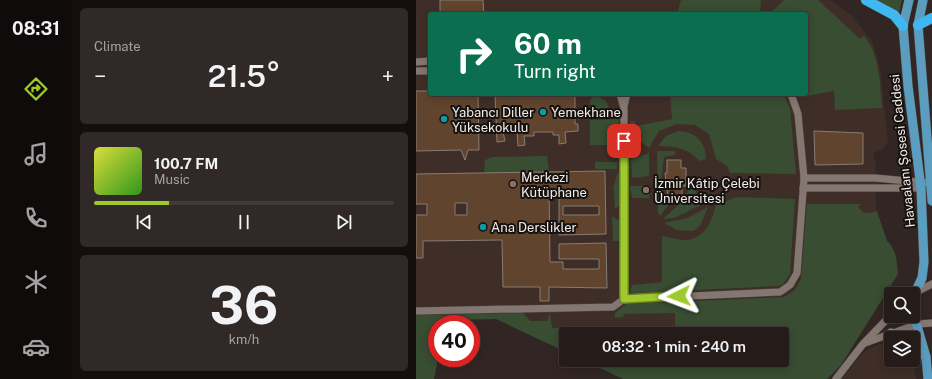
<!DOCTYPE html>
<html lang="en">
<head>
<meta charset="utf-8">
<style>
	:root { --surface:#251c1a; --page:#312927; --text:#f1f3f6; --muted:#a3a1a2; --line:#423a39; --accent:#9fca2d }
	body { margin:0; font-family:"Public Sans",sans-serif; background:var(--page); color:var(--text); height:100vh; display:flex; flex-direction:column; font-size:15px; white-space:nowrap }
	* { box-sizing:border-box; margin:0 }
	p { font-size:13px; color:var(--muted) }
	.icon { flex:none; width:22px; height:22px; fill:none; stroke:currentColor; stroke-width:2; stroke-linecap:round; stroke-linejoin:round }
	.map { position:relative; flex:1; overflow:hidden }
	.panel { display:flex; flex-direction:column; gap:8px; padding:8px; background:#140f0e; width:344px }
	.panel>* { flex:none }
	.guide { position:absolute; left:12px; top:12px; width:380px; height:84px; border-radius:4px; box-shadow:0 2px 10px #0003,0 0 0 1px var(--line); background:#0b6e4f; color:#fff; overflow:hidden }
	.tools { position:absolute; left:468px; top:287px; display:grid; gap:8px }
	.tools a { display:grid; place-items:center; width:36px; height:36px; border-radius:4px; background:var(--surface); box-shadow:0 2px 10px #0003,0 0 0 1px var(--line); font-size:20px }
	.speed { position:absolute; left:12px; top:315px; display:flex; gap:8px; font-size:20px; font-weight:700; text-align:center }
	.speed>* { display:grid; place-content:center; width:52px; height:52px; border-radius:50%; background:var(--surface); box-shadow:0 2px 10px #0003,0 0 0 1px var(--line); line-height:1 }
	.speed .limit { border:6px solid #d22; background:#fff; color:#111 }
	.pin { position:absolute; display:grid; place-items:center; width:34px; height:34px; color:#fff; margin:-17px; border-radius:8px; box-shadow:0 2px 6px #0006 }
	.me { position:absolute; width:44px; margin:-22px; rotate:267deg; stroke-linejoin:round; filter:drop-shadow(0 0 3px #0008) }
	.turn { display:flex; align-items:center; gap:14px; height:84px; padding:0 20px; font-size:18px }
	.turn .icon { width:52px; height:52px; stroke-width:2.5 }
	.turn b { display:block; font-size:28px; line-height:34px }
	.big { font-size:30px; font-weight:600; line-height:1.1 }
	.panel .widget { flex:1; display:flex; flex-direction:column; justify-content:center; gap:6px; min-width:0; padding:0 14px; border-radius:6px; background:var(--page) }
	.panel .dial { align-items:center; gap:0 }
	.dial b { font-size:52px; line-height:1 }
	.song { display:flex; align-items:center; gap:12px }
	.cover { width:48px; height:48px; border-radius:6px; background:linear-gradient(135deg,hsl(60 70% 55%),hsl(110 70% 35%)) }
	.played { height:4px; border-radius:2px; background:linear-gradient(90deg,var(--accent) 25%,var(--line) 25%) }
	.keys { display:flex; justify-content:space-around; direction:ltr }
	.heat { display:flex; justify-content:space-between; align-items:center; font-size:22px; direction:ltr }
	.trip { position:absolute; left:143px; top:327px; width:230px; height:40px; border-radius:4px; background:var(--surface); box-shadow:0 2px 10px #0003,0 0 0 1px var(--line); font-weight:600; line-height:40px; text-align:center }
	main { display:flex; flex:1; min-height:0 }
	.tab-bar { display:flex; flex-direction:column; width:72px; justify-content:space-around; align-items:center; background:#0f0b0a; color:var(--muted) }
	.tab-bar .icon { width:28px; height:28px }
	.tab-bar .selected { color:var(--accent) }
	.tab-bar b { font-size:18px; color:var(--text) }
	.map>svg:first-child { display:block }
</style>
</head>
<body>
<main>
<nav class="tab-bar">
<b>08:31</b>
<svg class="icon selected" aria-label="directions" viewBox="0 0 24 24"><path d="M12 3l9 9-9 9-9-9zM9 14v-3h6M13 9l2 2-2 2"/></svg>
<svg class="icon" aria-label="music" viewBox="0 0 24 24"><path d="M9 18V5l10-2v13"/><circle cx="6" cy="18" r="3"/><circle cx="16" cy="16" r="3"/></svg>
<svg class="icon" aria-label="phone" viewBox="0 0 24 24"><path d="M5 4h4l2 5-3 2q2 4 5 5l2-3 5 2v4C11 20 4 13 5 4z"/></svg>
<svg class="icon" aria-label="climate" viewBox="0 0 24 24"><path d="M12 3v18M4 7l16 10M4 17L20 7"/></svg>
<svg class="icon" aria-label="car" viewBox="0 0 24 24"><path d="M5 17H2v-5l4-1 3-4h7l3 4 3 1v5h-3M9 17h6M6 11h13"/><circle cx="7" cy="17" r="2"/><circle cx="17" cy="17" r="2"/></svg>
</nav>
<section class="panel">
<div class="widget"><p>Climate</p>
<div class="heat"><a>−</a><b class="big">21.5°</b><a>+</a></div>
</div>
<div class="widget">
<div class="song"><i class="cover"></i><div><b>100.7 FM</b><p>Music</p></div></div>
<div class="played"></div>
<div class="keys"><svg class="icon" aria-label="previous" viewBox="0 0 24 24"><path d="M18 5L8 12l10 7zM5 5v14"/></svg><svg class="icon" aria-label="pause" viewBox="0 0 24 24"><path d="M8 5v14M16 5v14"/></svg><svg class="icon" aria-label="next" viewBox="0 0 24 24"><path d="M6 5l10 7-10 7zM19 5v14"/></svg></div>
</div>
<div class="widget dial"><b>36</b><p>km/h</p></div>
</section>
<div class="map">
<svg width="516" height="379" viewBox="0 0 516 379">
	<rect width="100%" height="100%" fill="#312623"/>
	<!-- built -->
	<g fill="#3f2e27" fill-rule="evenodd">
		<path d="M0,0H414L436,16L456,41L464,68L472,141L467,149L459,152L457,156L460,163L459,181L463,182V185H459L460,209L471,241L475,245L480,256L482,274L425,365L411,379H207L167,360H366V334H150V352L80,319L28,320L27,324H21L22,358L18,379H0ZM14,14H390V94H14Z"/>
		<polygon points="463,344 475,345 475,360 495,360 498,365 500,379 426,379 447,353"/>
	</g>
	<!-- green -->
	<g fill="#384d32">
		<polygon points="265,0 345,0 344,14 261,14"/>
		<path d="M368,0H402L444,39L448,36C464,54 464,84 466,108L419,110L418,91L390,96V14H353Z"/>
		<polygon points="458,0 486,0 483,13"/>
		<polygon points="254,94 367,94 374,108 380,174 314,173 311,166 300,159 293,134 279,125 261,124 243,131 233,148 214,134 214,121 219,121 220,126 256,119"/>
		<polygon points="179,95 190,101 196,115 175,116 174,100"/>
		<polygon points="203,119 203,143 200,143 200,145 174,145 174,120"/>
		<path d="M262,131C279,131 290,142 290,159L284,161C270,147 261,147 242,146L250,136Z"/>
		<polygon points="241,151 259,151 259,155 248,157 245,183 252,206 244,216 242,213"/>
		<polygon points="233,153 233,176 217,178 216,176 215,159"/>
		<polygon points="131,156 133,172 68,173 69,160 77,157"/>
		<rect x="179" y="162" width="22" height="7"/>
		<polygon points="204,173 204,205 199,209 198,192 197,189 201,175"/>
		<polygon points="214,186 233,186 233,198 216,198"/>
		<polygon points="273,187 277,187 283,197 291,199 291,202 258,218 247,219 269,199"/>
		<path d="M321,197L379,199L374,274L367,284L362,286L217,293L214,292L216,285L246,282V236C254,237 264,241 272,240C290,237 296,220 300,205Z"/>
		<polygon points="391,204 445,204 442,207 448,213 455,213 461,211 471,241 475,245 480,256 482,274 425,365 411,379 207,379 167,360 366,360 366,334 150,334 150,352 80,319 28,320 27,324 21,324 22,358 18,379 0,379 0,315 107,313 114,321 131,321 134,313 136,328 259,326 259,313 208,314 207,317 199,318 199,313 210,304 368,297 378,291 385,279"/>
		<polygon points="292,207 284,226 277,231 261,230 248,223 271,218"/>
		<polygon points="196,216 204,221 204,241 197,241"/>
	</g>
	<!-- building -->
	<g fill="#60442d" stroke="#877c74" fill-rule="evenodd">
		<polygon points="24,0 67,0 68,14 24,14"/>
		<polygon points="0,91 14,91 14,94 62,94 63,150 52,150 49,160 45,150 0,151"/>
		<polygon points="79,94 159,94 159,124 162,124 162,131 149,132 150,143 143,144 143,135 137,135 137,132 118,132 118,136 108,136 109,145 102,146 101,132 87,132 89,141 81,142"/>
		<polygon points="398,131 447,133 447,164 399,165"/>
		<polygon points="251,160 265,160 265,168 270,168 270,186 266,186 266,198 252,198 249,173 251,173"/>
		<path d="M189,171L190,234L143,235V189H133L134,262H147V269H183V259H143V244L190,243L191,288L133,287V301H124V287H87L86,240L7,241V258H0V215H11V204H0V174ZM39,203H51V215H39ZM147,206H183V215H147Z"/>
	</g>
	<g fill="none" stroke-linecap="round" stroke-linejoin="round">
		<defs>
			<g id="minor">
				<polyline points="0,62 14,61"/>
				<polyline points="0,71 14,71"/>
				<polyline points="204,94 208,108 208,299 364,292 374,285 381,273 388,178 382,114 375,94"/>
				<polyline points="208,106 211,94"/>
				<polyline points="388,178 459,178 514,183"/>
				<polyline points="387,188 505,188"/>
				<polyline points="498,293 516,284"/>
				<polyline points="0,311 197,307 208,299"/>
				<polyline points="449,343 502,324 516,323"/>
				<polyline points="420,379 447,344 475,315"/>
			</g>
			<g id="major">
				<polyline points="493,0 487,26 492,86 505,188 508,262 506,278 497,297"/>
				<polyline points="507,0 502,25 516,201"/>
				<polyline points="497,312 510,357 512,379"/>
				<polyline points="475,333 487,338"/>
				<polyline points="497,344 510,357"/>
			</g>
			<g id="highway">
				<polyline points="450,0 478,15 487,26"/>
				<polyline points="502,25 516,18"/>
			</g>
		</defs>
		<!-- minor casing -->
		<use href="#minor" stroke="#4d4441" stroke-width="8"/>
		<!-- major casing -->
		<use href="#major" stroke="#4d4441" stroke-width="10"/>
		<!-- highway casing -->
		<use href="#highway" stroke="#4d4441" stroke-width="11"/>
		<!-- minor -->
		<use href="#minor" stroke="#847772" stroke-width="7"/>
		<!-- major -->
		<use href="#major" stroke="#5b9dbe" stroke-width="9"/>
		<!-- highway -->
		<use href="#highway" stroke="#3fb7f0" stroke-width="10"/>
	</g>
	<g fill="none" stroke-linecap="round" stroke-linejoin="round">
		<defs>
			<polyline id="route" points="208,141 208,299 263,296"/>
		</defs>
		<!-- route casing -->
		<use href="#route" stroke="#67831d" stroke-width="10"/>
		<!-- route -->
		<use href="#route" stroke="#9fca2d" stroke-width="7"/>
	</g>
	<!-- markers -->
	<g fill="#0f9aa8" stroke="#15110f" stroke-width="1.5">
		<circle cx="127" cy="112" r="4"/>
		<circle cx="28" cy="119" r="4"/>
		<circle cx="67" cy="227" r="4"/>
	</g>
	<g fill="#8d6e63" stroke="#15110f" stroke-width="1.5">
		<circle cx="97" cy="184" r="4"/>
		<circle cx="230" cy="190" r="4"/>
	</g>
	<g text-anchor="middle" stroke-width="4" stroke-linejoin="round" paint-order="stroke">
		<!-- poi labels -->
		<g font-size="13" fill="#f2ebe8" stroke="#15110f" text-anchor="start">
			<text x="36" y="117">Yabancı Diller<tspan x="36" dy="15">Yüksekokulu</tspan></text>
			<text x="135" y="117">Yemekhane</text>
			<text x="105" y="182">Merkezi<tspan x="105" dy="15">Kütüphane</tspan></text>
			<text x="238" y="188">İzmir Kâtip Çelebi<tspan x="238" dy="15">Üniversitesi</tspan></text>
			<text x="75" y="232">Ana Derslikler</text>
		</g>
		<!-- street labels -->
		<g font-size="13" fill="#f2ebe8" stroke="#15110f">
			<text transform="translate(486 151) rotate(-96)" y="5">Havaalanı Şosesi Caddesi</text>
		</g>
	</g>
</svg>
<div class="tools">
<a><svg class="icon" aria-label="search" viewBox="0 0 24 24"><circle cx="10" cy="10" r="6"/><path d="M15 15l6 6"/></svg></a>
<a><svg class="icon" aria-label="layers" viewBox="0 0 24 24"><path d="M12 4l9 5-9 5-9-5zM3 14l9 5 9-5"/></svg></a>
</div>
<div class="speed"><div class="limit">40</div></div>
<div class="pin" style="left:208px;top:141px;background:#d93025"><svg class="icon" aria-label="arrive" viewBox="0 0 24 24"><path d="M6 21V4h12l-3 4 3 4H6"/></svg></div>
<svg class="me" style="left:263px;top:296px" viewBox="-20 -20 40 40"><path d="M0-17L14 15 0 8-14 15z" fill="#9fca2d" stroke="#fff" stroke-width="4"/></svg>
<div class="trip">08:32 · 1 min · 240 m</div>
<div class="guide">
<div class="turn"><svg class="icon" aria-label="right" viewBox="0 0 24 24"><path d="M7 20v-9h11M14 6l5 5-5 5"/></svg><div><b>60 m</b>Turn right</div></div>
</div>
</div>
</main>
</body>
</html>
